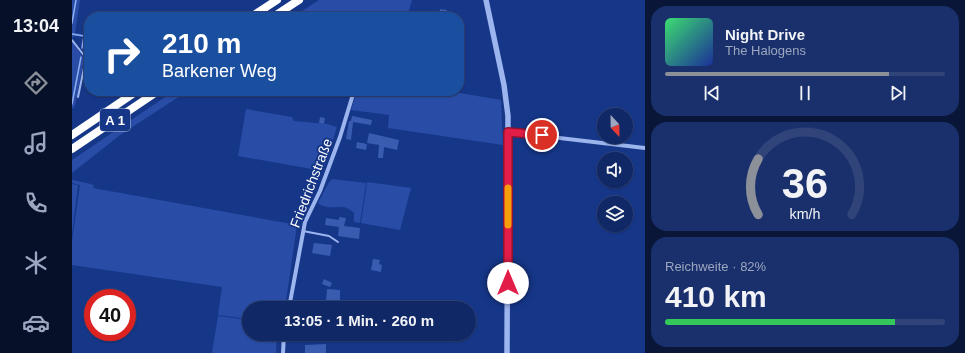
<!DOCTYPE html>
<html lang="de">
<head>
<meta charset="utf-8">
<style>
	:root { --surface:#102866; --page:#19306c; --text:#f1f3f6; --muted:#9ca6bf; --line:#30447a; --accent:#8c9099 }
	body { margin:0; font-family:Arial,sans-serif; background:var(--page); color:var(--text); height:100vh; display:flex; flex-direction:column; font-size:15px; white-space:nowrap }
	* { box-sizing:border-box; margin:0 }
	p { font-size:13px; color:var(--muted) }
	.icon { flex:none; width:22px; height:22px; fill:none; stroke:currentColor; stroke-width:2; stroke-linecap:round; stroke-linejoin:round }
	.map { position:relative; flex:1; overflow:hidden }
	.panel { display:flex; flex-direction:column; gap:6px; padding:6px; background:#091638; width:320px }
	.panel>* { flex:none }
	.banner { position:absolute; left:12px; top:12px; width:380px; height:84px; border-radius:16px; box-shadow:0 1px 3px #0004,0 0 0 1px var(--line); background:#1a4fa0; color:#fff; overflow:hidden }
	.needle { width:26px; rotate:158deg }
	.buttons { position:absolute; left:525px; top:108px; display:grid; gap:8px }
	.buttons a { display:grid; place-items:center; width:36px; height:36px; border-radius:50%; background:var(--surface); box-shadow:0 1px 3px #0004,0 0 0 1px var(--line); font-size:20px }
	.speed { position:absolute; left:12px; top:289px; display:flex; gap:8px; font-size:20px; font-weight:700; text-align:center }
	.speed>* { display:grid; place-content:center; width:52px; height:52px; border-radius:50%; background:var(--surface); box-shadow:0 1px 3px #0004,0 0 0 1px var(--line); line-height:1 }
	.speed .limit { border:6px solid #d22; background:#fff; color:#111 }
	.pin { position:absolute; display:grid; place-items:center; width:34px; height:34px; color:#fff; margin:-17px; border:2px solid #fff; border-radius:50%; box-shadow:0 1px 4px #0007 }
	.me { position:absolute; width:44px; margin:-22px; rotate:0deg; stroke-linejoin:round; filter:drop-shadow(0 0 3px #0008) }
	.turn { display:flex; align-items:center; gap:14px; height:84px; padding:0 12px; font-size:18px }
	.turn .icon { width:52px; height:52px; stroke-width:2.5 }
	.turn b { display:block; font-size:28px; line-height:34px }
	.big { font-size:30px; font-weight:600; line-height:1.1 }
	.panel .tile { flex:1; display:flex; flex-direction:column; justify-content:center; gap:6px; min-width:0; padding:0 14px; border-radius:16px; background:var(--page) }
	.panel .dial { align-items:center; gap:0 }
	.dial svg { height:104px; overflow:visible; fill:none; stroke:var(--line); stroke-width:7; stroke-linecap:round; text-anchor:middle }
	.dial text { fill:var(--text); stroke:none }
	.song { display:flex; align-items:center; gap:12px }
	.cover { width:48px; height:48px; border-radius:6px; background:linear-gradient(135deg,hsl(140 70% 55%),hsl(230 70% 35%)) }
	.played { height:4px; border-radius:2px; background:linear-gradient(90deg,var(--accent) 80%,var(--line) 80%) }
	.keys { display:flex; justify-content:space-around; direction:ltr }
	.charge { height:6px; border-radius:3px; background:linear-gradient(90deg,#34c759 82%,var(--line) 0) }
	.trip { position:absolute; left:170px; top:301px; width:234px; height:40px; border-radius:20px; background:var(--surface); box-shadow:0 1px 3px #0004,0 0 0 1px var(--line); font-weight:600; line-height:40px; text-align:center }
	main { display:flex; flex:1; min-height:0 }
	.tabs { display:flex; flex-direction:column; width:72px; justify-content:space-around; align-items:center; background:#061029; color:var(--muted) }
	.tabs .icon { width:28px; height:28px }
	.tabs .selected { color:var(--accent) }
	.tabs b { font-size:18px; color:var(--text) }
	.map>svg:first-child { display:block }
</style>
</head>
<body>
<main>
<nav class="tabs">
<b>13:04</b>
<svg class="icon selected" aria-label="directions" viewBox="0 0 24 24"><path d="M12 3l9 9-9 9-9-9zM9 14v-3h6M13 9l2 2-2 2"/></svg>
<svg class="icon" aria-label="music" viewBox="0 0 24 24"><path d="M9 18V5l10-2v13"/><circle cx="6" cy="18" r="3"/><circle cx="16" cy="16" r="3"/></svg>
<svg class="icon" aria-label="phone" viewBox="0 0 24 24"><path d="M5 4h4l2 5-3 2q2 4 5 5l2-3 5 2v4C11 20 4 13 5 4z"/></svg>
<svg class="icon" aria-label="climate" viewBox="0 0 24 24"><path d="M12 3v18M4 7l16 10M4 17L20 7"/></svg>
<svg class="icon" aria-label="car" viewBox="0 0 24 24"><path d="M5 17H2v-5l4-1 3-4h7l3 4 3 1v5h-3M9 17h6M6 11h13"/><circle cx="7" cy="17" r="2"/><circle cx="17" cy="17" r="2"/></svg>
</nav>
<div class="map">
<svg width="573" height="353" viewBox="0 0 573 353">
	<rect width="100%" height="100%" fill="#163688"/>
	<!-- green -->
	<g fill="#294da7">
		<polygon points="0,0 8,0 3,33 17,35 17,55 11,51 9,44 11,37 3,36 0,38"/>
		<polygon points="247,0 340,0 335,17 221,17"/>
		<polygon points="0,42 12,59 3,106 0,109"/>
		<polygon points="102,91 119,91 113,96 108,96 48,135 0,173 0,160"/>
		<polygon points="285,91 376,91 429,100 431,145 316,128 317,115 279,110"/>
		<polygon points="174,109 220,117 222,121 255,124 265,127 251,171 166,156"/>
		<path d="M260,179L294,183L288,223L282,222V213C272,203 266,209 255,207C251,206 248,205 246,203L257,182Z"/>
		<polygon points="0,180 19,184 22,186 21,188 225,225 213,308 177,308 177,319 146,315 150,287 0,265 0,241 8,185 0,183"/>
		<polygon points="295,182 339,188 328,230 289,223"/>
		<polygon points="0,184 6,185 0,235"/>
		<polygon points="146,316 177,320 177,334 205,334 204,353 140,353"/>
	</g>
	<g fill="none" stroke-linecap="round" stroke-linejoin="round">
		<!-- stream -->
		<g stroke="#8fadf1" stroke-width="1.5">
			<polyline points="0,23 4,0"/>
			<polyline points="0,34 12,36 10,48"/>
			<polyline points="0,104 9,57"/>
		</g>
	</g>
	<!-- building -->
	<g fill="#3a5cb0">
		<polygon points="368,9 375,10 374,17 367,17"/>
		<polygon points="280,116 300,120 299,125 281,122 279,140 274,139 277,121 279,121"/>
		<polygon points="248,117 253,118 252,124 247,123"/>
		<polygon points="297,133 327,140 325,150 312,147 311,158 306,158 307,145 295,143"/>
		<polygon points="285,142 295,144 294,150 284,148"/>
		<polygon points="267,217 274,218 272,226 288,228 287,239 266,236 267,227 253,225 254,218 267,220"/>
		<polygon points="242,243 260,245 258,256 240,253"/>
		<polygon points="301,259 308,260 307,264 310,265 309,272 299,270"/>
		<polygon points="252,279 260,283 258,287 250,284"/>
		<polygon points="255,289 268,290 268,301 254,300"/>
		<polygon points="227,304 239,306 239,308 227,308"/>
		<polygon points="254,344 254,353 233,353 233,345"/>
	</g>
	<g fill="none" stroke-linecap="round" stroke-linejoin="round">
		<!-- service -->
		<g stroke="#9db5ee" stroke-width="2">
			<polyline points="0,40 14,58 6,97"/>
			<polyline points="231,231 257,236 266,242"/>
		</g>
		<!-- minor -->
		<g stroke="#9db5ee" stroke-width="4">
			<polyline points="436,132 573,148"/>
			<polyline points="217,308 233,222 248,191 268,137 282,91"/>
			<polyline points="211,353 212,334"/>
		</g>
		<!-- tertiary -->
		<polyline stroke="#9db5ee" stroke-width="5.5" points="414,0 432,85 436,116 435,353"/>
		<!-- motorway -->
		<g stroke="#fff" stroke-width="8">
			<polyline points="179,17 205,0"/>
			<polyline points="201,17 227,0"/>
			<polyline points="0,135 65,91"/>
			<polyline points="0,149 86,91"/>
		</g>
	</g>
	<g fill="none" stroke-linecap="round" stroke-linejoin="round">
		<defs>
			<polyline id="route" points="436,283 436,132 470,135"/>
		</defs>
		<!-- route casing -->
		<use href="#route" stroke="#92132f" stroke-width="10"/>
		<!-- route -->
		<use href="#route" stroke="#e11d48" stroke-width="7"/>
		<!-- slow -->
		<polyline stroke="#f59e0b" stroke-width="7" points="436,225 436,188"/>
	</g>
	<g text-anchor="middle" stroke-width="4" stroke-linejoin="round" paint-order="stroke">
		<!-- shield labels -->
		<rect fill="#163688" stroke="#b9c3db" stroke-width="1" x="28" y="109" width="30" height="22" rx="3"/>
		<g font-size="13" font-weight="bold" fill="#fff">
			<text x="43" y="125">A 1</text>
		</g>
		<!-- street labels -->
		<g font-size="14" fill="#fff" stroke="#163688">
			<text transform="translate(239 183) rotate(-69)" y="5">Friedrichstraße</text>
		</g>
	</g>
</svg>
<div class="buttons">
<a><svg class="needle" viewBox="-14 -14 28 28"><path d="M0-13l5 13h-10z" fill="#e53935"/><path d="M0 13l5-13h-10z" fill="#9ca6bf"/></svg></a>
<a><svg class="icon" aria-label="sound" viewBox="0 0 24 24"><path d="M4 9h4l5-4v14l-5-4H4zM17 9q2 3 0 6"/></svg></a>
<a><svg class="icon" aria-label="layers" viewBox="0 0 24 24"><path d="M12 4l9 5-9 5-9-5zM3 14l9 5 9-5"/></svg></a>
</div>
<div class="speed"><div class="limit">40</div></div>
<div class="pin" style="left:470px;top:135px;background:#d93025"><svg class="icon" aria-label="arrive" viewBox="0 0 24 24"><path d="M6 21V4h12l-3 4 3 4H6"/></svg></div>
<svg class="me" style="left:436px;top:283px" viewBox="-20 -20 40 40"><circle r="19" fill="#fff"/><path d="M0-13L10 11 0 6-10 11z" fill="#e11d48"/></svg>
<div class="trip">13:05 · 1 Min. · 260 m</div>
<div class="banner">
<div class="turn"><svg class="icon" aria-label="right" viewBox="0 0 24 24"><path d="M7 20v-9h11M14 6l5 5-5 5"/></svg><div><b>210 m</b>Barkener Weg</div></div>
</div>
</div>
<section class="panel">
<div class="tile">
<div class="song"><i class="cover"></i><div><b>Night Drive</b><p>The Halogens</p></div></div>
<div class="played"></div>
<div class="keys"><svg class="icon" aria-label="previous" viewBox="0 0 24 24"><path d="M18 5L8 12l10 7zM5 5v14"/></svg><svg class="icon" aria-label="pause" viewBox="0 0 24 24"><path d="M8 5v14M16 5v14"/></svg><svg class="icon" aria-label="next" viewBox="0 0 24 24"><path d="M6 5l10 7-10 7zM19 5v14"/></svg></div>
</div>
<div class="tile dial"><svg viewBox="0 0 100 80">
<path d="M14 69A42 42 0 1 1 86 69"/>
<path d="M14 69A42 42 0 0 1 14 26" stroke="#8c9099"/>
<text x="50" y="56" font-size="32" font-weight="700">36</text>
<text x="50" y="72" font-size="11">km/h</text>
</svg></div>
<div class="tile"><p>Reichweite · 82%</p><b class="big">410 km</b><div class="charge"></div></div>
</section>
</main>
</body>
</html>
